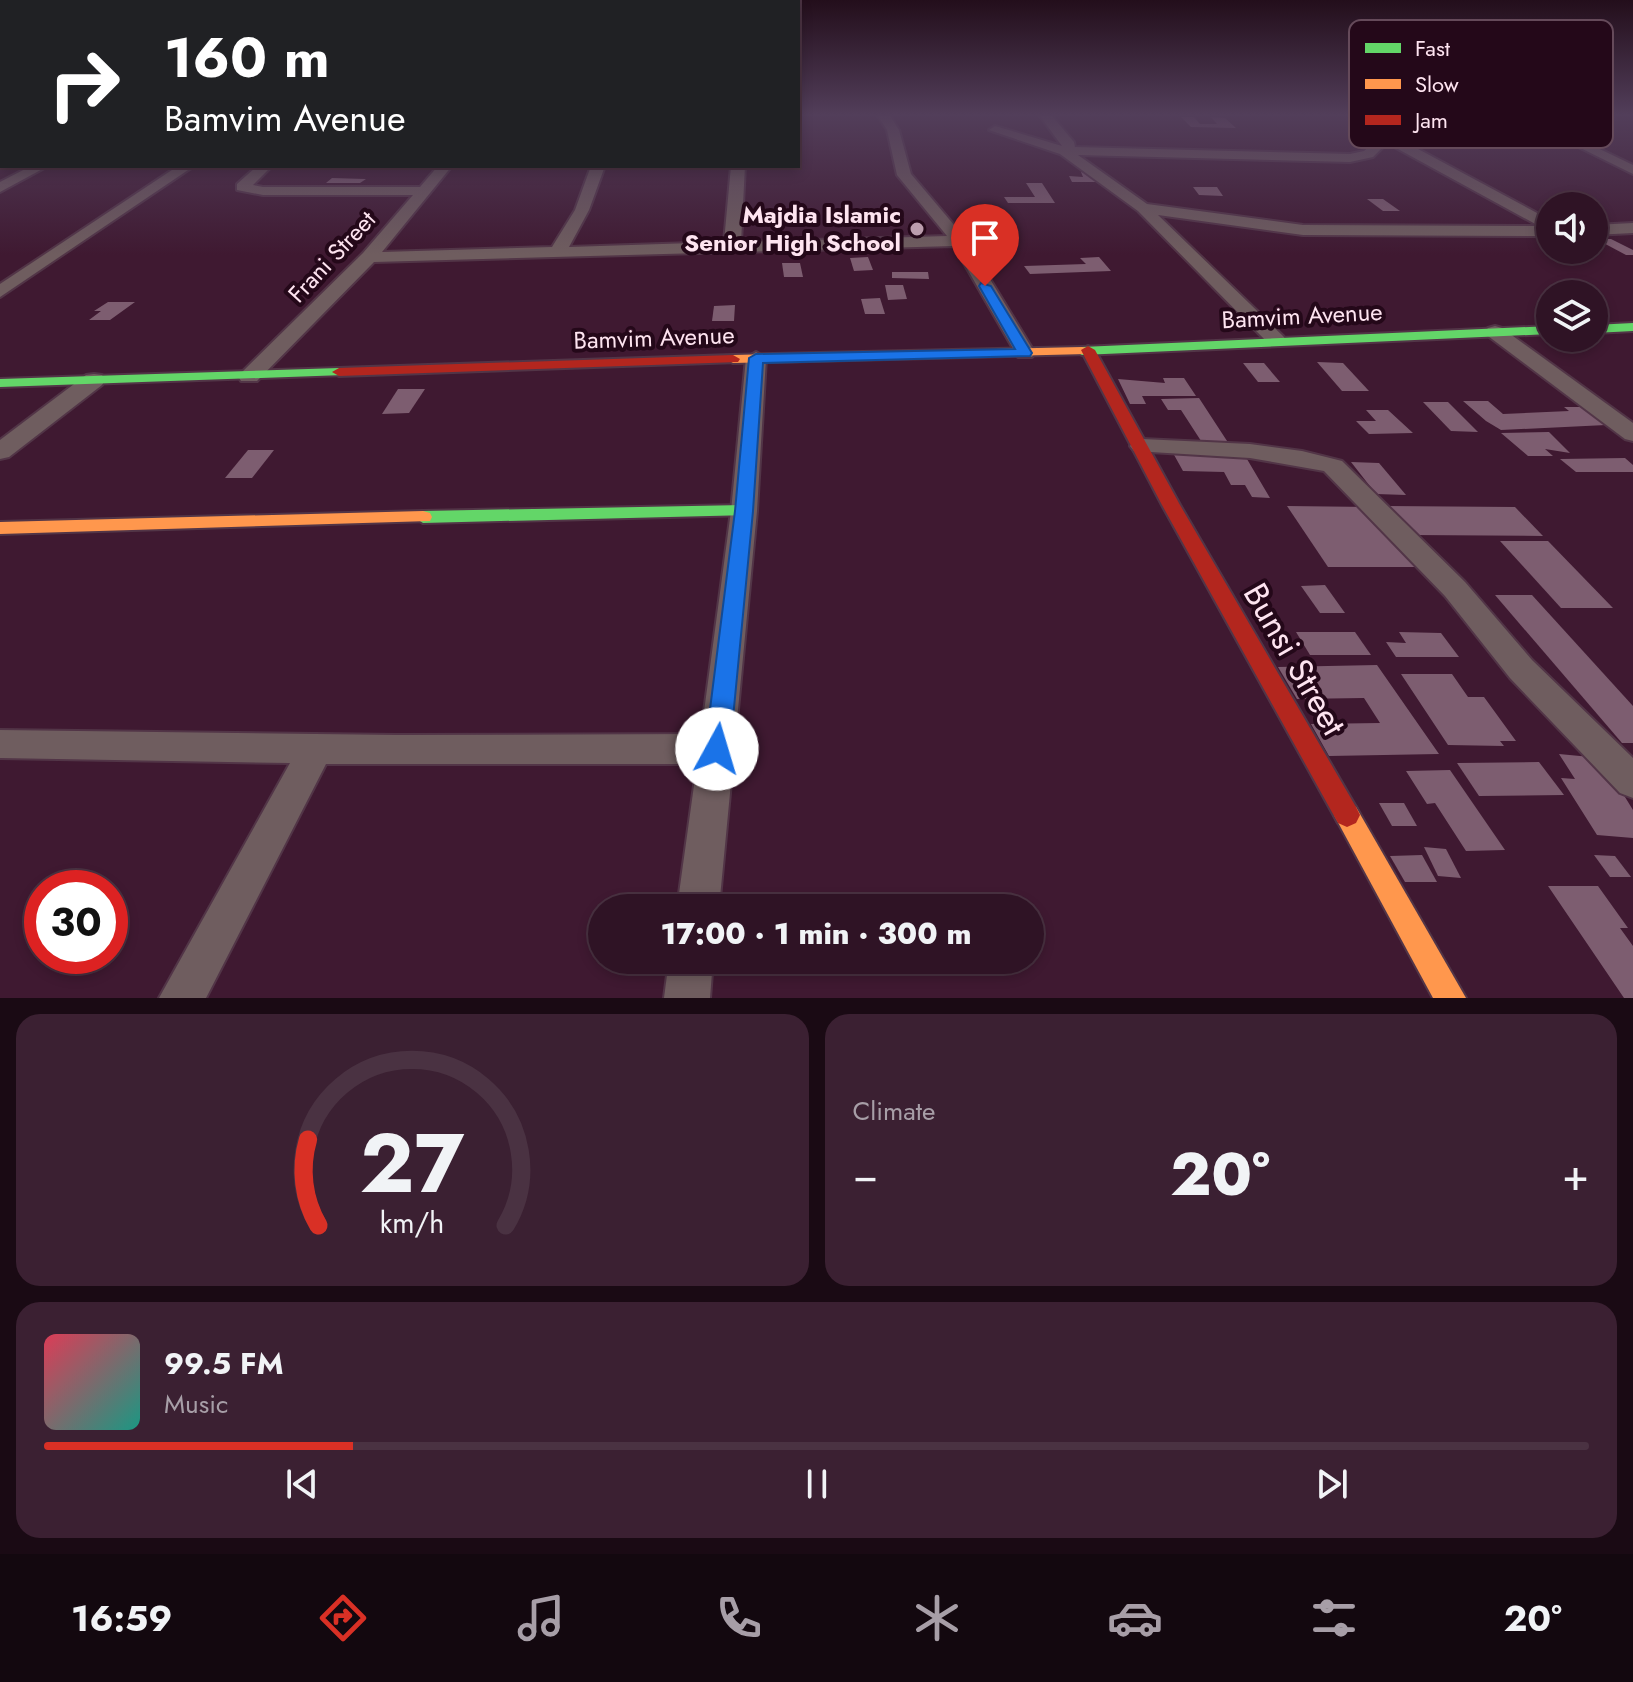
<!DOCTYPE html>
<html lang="en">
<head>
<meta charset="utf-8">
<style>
	:root { --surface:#2f1325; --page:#3b2032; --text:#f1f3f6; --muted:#a79ea7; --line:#4a3242; --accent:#d93025 }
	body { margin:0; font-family:Jost,sans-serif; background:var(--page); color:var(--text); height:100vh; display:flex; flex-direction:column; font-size:30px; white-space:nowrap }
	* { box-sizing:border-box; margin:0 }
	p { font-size:26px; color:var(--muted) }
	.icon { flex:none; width:44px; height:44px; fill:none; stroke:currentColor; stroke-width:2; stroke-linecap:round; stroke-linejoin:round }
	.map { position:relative; height:998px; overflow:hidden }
	.side { display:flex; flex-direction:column; gap:16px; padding:16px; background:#1a0a14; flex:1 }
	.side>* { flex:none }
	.banner { position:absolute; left:0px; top:0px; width:800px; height:168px; box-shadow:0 4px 12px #0003,0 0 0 2px var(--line); background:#202124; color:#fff; overflow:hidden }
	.tools { position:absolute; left:1536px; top:192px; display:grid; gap:16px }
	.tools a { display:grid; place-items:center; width:72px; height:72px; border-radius:50%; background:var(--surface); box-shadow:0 4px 12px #0003,0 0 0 2px var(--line); font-size:40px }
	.speed { position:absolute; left:24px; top:870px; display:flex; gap:16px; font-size:40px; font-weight:700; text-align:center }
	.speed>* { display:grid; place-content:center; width:104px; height:104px; border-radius:50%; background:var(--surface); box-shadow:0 4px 12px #0003,0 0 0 2px var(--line); line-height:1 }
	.speed .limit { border:12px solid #d22; background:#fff; color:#111 }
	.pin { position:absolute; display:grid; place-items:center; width:68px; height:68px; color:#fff; margin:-82px -34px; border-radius:50% 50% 50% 0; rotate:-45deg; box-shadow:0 0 8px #0007 }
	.pin .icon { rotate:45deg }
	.me { position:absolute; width:88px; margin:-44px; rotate:6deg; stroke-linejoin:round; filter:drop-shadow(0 0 6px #0008) }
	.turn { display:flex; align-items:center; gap:28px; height:168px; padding:0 32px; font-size:36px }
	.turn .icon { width:104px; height:104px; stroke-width:2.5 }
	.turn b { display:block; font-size:56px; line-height:68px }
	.big { font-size:60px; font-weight:800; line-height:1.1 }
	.side .tile { flex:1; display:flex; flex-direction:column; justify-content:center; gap:12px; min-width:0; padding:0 28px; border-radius:24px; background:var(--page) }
	.side .dial { align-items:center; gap:0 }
	.dial svg { height:208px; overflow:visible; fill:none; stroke:var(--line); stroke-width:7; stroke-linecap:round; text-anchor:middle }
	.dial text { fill:var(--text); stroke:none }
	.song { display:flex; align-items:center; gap:24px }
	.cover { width:96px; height:96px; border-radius:12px; background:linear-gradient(135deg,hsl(350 70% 55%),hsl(170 70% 35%)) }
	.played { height:8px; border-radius:4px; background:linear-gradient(90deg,var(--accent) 20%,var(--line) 20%) }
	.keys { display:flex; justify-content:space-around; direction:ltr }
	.heat { display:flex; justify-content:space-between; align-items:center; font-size:44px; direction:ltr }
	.side .tiles { flex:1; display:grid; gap:16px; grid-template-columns:1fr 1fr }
	.tile:last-child { grid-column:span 2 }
	.trip { position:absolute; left:588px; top:894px; width:456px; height:80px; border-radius:40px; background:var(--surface); box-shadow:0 4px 12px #0003,0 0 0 2px var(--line); font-weight:800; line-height:80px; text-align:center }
	.dock { display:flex; height:128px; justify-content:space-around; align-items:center; background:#13080f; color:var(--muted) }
	.dock .icon { width:56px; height:56px }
	.dock .on { color:var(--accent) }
	.dock b { font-size:36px; color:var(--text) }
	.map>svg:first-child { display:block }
</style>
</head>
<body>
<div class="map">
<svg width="1633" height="998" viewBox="0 0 1633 998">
	<rect width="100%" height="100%" fill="#3f1931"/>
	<!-- building -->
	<g fill="#7d5d70">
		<polygon points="1181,117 1194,117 1200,124 1217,124 1211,117 1225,118 1236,128 1191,127"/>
		<polygon points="1081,172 1093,173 1100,182 1072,182 1069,176 1083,177"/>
		<polygon points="332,178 366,179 360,183 326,183"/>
		<polygon points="1026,183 1042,183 1055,203 1008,203 1004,197 1035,197"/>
		<polygon points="1193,187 1217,187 1223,196 1199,195"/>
		<polygon points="1367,199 1383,199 1400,211 1383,211"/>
		<polygon points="1596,239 1611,239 1633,250 1633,255 1626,255"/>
		<polygon points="868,257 873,270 854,271 850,258"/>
		<polygon points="1099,257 1111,271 1030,274 1024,266 1086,264 1080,258"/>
		<polygon points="782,263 800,263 803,277 784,277"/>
		<polygon points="892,272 928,272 929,279 892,278"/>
		<polygon points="885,285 903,285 907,299 888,300"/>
		<polygon points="880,298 885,314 865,314 861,299"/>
		<polygon points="108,302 135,302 110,320 89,320 101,311 94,311"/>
		<polygon points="735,305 734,321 712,321 714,306"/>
		<polygon points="1317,362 1343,363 1369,391 1342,391"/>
		<polygon points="1243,363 1264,363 1280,382 1258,382"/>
		<polygon points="1163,378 1184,378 1196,396 1142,396 1146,404 1130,404 1118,379 1165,383"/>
		<polygon points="398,389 425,389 409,413 382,414"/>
		<polygon points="1199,398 1229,444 1203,444 1181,410 1168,410 1161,399"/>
		<polygon points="1463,401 1488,401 1503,414 1569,411 1564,407 1581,407 1606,425 1501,430 1486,421"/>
		<polygon points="1423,402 1448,402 1478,432 1451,431"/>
		<polygon points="1366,410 1388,410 1413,433 1369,434 1356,421 1376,421"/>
		<polygon points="1549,432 1570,453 1545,449 1553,456 1528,456 1501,433"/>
		<polygon points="248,450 274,450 252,478 225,478"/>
		<polygon points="1173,453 1244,454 1270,498 1252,497 1245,485 1231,485 1224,472 1183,471"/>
		<polygon points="1625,458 1633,465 1633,472 1576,472 1560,459"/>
		<polygon points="1351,462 1379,463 1406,495 1376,494"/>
		<polygon points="1287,506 1371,507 1420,567 1328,567"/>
		<polygon points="1387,506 1515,507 1543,536 1411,535"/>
		<polygon points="1500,541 1548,541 1613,608 1561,608"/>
		<polygon points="1325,585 1345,613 1320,613 1301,586"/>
		<polygon points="1495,595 1532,595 1633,706 1633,743 1622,743"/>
		<polygon points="1296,632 1355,632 1371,655 1310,655"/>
		<polygon points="1399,632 1441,633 1459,657 1396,657 1386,642 1406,643"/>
		<polygon points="1377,665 1439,754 1329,756 1311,724 1380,723 1364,698 1297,699 1278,667"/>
		<polygon points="1401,674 1452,674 1468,697 1484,697 1516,741 1500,741 1504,746 1448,745"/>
		<polygon points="1559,754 1601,758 1633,810 1633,838 1597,835 1561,778 1575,779"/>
		<polygon points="1539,762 1564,795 1479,796 1457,763"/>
		<polygon points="1450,770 1505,850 1466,851 1435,803 1427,804 1406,771"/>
		<polygon points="1379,803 1404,803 1417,826 1392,826"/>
		<polygon points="1424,847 1446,849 1461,878 1438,876"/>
		<polygon points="1422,855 1437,882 1405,882 1390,856"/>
		<polygon points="1594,855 1615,856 1631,877 1610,877"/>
		<polygon points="1548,886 1598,886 1628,928 1620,928 1633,946 1633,998 1624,998"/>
	</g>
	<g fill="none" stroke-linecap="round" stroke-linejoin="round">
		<defs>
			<g id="street">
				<polygon points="1,116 2,123 0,123 0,116"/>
				<polygon points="878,116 890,116 899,130 911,174 965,238 1035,353 1032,357 1018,357 954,246 374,262 257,381 241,381 238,376 363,253 413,195 263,195 237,190 237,184 257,166 272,166 253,185 263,187 420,187 438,166 452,166 382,252 552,247 575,210 591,166 605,166 589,210 569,247 724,242 731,166 745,166 741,242 947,236 897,175 887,130"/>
				<path d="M1040,116H1052L1074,142L1075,147L1350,154L1364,151L1380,136L1379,116H1391L1392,135L1550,220V236L1303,235L1158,215L1283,336L1286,340L1283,344H1269L1138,211L1060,154L989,130L995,126L1062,146ZM1387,143L1539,226L1303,225L1147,204L1078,155L1350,162L1373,157Z"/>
				<polygon points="1516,116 1531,116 1633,165 1633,174"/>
				<polygon points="31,166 48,166 0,192 0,182"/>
				<polygon points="178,166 194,166 0,297 0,284"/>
				<polygon points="1633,223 1633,233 1594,235 1594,225"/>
				<polygon points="1495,326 1502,328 1633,423 1633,441 1625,439 1488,336 1485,332 1488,328"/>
				<polygon points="756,352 766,358 757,511 719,908 677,908 697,764 326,764 206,998 159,998 290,763 0,758 0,730 397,735 701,734 731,511 746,358"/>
				<polygon points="94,374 102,375 105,380 102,385 9,457 0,459 0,440 86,375"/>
				<polygon points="1142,439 1250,444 1302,451 1342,461 1465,582 1532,660 1633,758 1633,798 1620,793 1510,678 1445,596 1324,471 1250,458 1134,451 1130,446 1134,441"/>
				<polygon points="669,960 713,960 710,998 664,998"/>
			</g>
			<g id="fast">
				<polygon points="1633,323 1633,331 1594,333 1594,325"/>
				<polygon points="1550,326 1550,334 1082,355 1075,351 1082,347"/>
				<polygon points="339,368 344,369 344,375 0,387 0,379"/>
				<polygon points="744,505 753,511 750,515 423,523 414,517 423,511"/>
			</g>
			<g id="slow">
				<polygon points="1082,347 1087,348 1087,354 733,363 726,359 733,355"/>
				<polygon points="423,511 430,513 432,517 430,521 0,534 0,522"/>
				<polygon points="1347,803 1356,807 1466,998 1433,998 1334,815 1338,807"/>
			</g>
			<g id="jam">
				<polygon points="1088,346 1095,350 1180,505 1356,807 1360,815 1356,823 1347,827 1338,823 1162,505 1081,350"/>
				<polygon points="733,355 740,359 738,362 339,376 332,372 339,368"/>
			</g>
		</defs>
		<!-- street casing -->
		<use href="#street" stroke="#523547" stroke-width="4"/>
		<!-- fast casing -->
		<use href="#fast" stroke="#523547" stroke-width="4"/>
		<!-- slow casing -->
		<use href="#slow" stroke="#523547" stroke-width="4"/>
		<!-- jam casing -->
		<use href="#jam" stroke="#523547" stroke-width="4"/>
		<!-- street -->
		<use href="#street" fill="#6f5d5f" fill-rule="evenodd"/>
		<!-- fast -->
		<use href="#fast" fill="#63d668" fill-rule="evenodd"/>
		<!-- slow -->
		<use href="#slow" fill="#ff974d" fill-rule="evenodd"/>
		<!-- jam -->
		<use href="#jam" fill="#b3261e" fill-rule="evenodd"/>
	</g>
	<!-- sky -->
	<linearGradient id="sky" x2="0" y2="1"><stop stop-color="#230e1b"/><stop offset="0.45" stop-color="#523e5a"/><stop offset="1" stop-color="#523e5a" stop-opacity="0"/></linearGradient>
	<rect width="1633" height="255" fill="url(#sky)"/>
	<!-- route -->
	<polygon fill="#1a73e8" stroke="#114b97" stroke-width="2" points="981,283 991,286 1032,353 1030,356 763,363 753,511 730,749 726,757 717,760 709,757 705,749 735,511 749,358 756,354 1015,349 979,286"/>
	<!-- markers -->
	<circle fill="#bb9dad" stroke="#240819" stroke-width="3" cx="917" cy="229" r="8"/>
	<g text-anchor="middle" stroke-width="8" stroke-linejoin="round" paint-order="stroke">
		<!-- far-poi labels -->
		<g font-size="24" font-weight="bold" fill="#fee4f0" stroke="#240819" text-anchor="end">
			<text x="901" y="223">Majdia Islamic<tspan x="901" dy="28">Senior High School</tspan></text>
		</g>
		<!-- far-street labels -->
		<g font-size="24" fill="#fee4f0" stroke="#240819">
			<text transform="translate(332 257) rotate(-47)" y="8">Frani Street</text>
			<text transform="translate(1302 316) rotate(-3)" y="8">Bamvim Avenue</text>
			<text transform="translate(654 338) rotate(-2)" y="8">Bamvim Avenue</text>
		</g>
		<!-- near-street labels -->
		<g font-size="34" fill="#fee4f0" stroke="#240819">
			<text transform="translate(1295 659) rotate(60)" y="12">Bunsi Street</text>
		</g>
	</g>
	<!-- legend -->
	<rect x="1349" y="20" width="264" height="128" rx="12" fill="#240819" stroke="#654a5a" stroke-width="2"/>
	<rect x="1365" y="43" width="36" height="10" fill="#63d668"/>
	<rect x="1365" y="79" width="36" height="10" fill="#ff974d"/>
	<rect x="1365" y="115" width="36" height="10" fill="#b3261e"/>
	<g font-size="22" fill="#fee4f0">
		<text x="1415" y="56">Fast</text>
		<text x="1415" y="92">Slow</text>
		<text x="1415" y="128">Jam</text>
	</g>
</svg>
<div class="tools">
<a><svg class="icon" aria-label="sound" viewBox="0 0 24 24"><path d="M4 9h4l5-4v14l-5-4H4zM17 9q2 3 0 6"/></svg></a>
<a><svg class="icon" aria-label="layers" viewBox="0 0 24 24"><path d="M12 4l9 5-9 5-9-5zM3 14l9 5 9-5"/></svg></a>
</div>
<div class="speed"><div class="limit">30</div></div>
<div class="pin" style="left:985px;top:286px;background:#d93025"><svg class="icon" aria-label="arrive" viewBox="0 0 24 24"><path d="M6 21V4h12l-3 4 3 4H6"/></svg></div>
<svg class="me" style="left:717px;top:749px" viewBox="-20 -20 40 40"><circle r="19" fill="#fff"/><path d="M0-13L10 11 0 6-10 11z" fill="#1a73e8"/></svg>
<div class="trip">17:00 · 1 min · 300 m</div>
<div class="banner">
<div class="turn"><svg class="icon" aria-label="right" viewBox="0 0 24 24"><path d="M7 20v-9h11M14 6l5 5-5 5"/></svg><div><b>160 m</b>Bamvim Avenue</div></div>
</div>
</div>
<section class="side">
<div class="tiles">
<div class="tile dial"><svg viewBox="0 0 100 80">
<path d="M14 69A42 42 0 1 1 86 69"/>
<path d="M14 69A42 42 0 0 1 10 36" stroke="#d93025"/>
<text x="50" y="56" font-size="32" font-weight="700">27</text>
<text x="50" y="72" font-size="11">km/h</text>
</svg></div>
<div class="tile"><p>Climate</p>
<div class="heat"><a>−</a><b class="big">20°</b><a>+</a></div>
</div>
<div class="tile">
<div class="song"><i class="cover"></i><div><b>99.5 FM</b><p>Music</p></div></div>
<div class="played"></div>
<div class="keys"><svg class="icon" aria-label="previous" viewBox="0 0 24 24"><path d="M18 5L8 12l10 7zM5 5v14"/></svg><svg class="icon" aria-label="pause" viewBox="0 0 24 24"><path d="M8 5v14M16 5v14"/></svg><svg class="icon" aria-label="next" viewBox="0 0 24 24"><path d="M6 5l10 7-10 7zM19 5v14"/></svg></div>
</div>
</div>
</section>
<nav class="dock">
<b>16:59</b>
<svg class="icon on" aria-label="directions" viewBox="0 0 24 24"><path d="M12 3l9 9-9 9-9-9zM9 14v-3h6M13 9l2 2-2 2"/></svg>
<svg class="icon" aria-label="music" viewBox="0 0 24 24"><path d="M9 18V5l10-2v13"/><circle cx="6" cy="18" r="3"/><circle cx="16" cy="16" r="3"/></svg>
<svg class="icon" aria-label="phone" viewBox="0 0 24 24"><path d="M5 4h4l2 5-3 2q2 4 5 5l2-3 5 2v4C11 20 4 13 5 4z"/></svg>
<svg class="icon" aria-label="climate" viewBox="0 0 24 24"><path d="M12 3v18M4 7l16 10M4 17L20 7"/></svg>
<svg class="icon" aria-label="car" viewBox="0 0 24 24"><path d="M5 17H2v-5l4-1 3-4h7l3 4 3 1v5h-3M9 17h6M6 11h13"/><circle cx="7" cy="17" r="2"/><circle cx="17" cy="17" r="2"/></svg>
<svg class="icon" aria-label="filters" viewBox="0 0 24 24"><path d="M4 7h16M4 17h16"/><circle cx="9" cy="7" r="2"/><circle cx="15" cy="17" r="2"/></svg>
<b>20°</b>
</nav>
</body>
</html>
